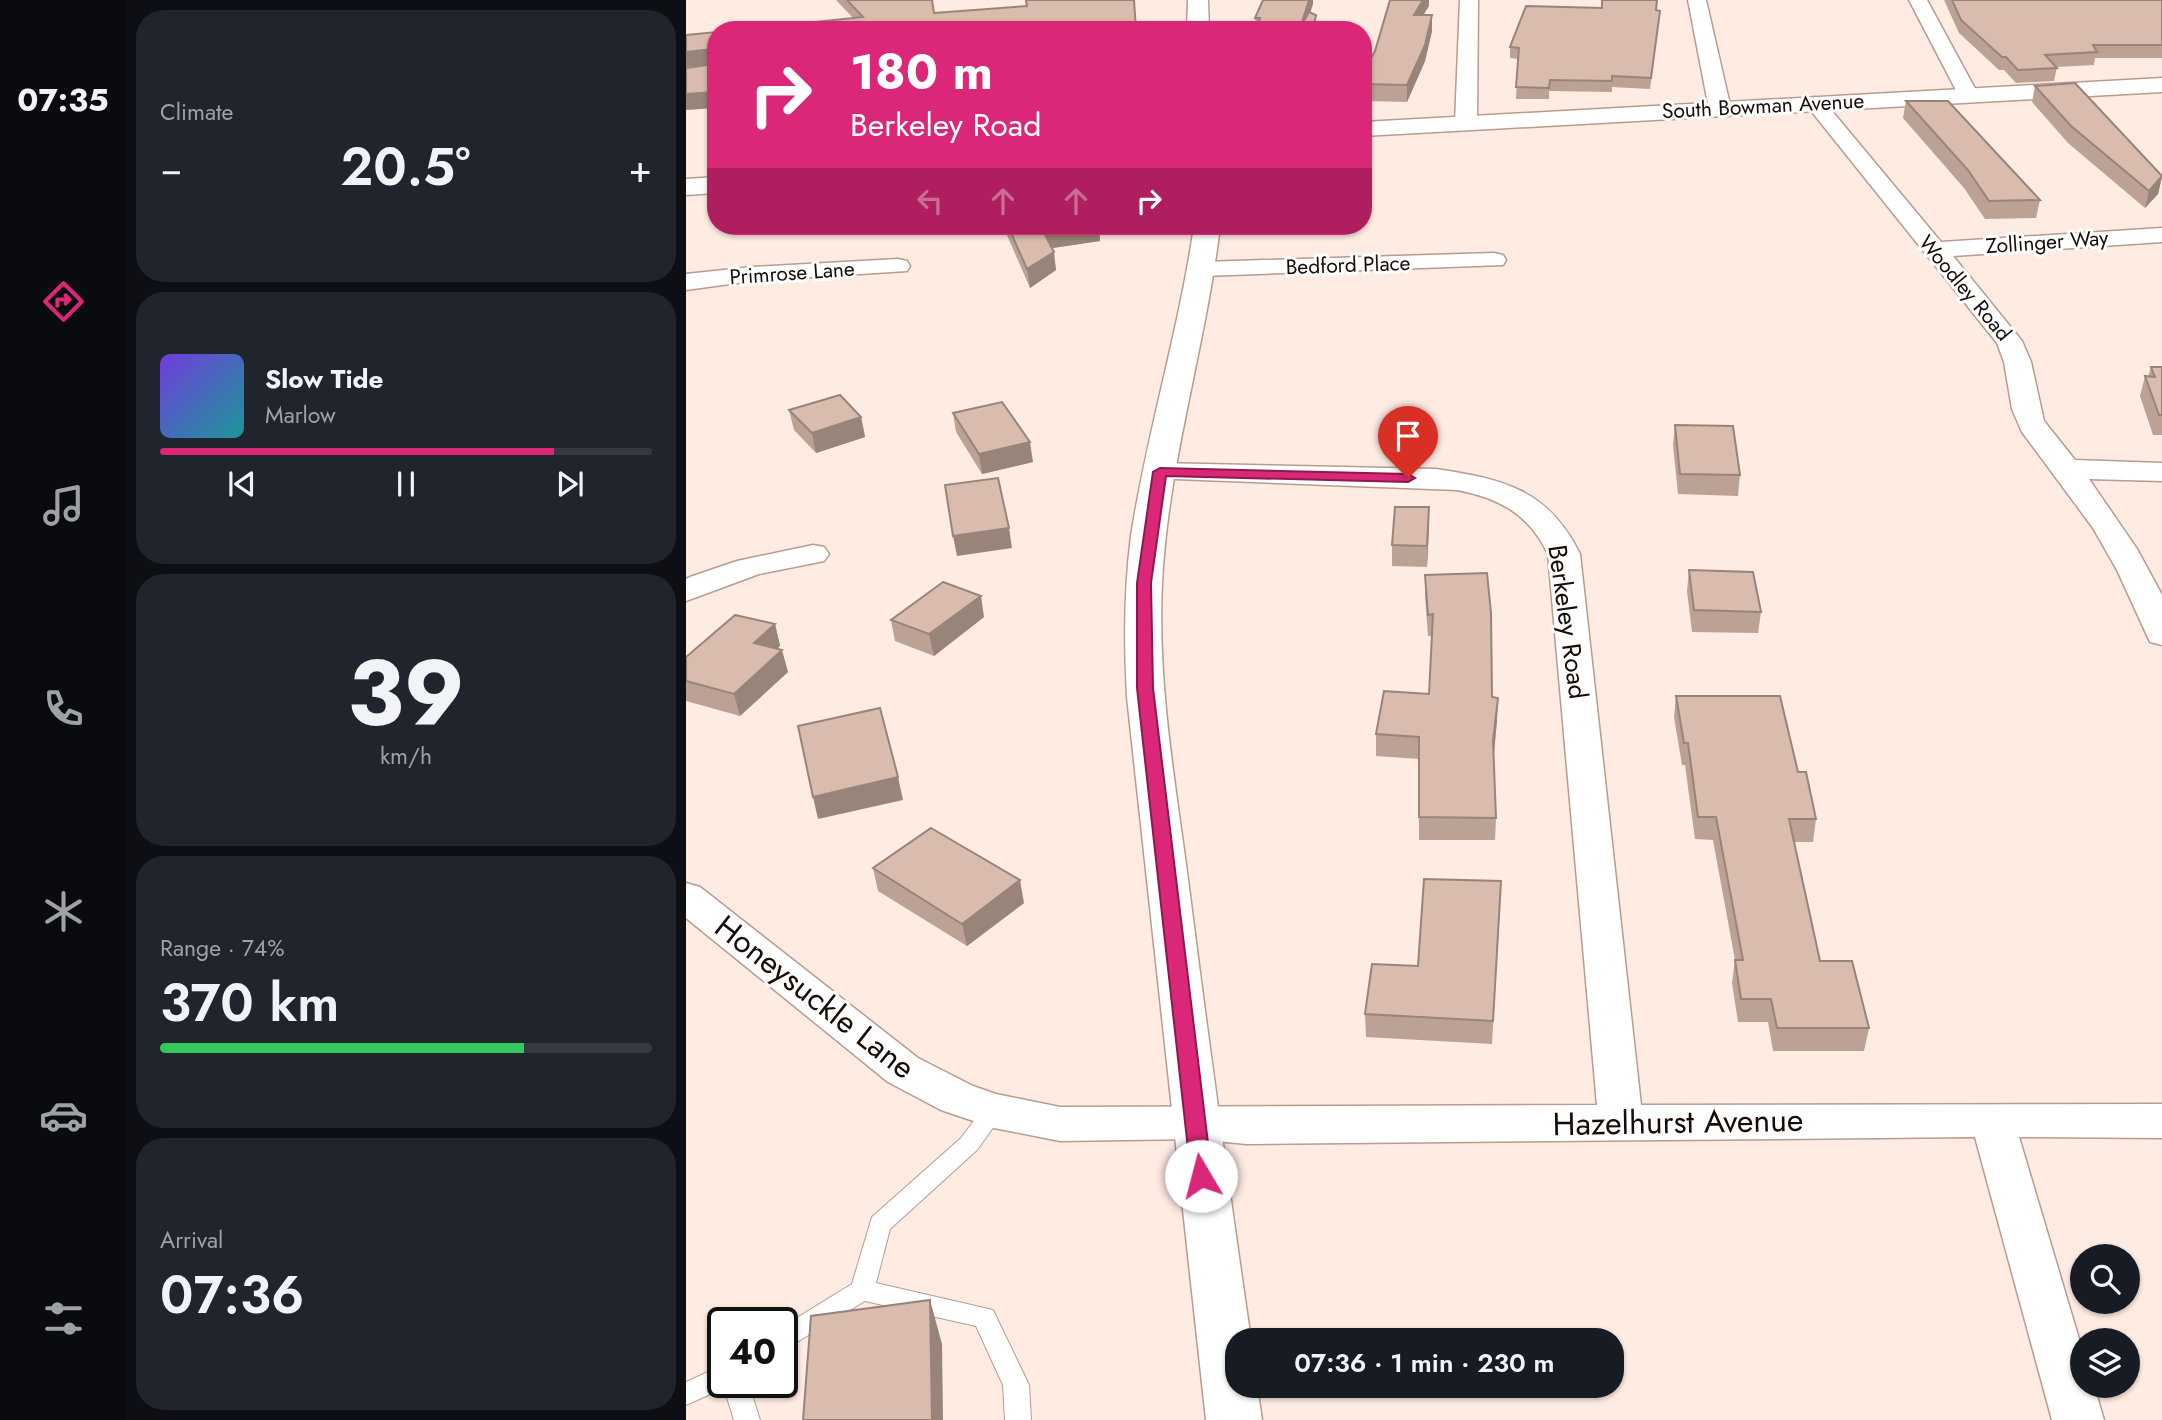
<!DOCTYPE html>
<html lang="en">
<head>
<meta charset="utf-8">
<style>
	:root { --surface:#171b24; --page:#20242c; --text:#f1f3f6; --muted:#9ea1a6; --line:#363941; --accent:#db2777 }
	body { margin:0; font-family:Jost,sans-serif; background:var(--page); color:var(--text); height:100vh; display:flex; flex-direction:column; font-size:26px; white-space:nowrap }
	* { box-sizing:border-box; margin:0 }
	p { font-size:23px; color:var(--muted) }
	.icon { flex:none; width:38px; height:38px; fill:none; stroke:currentColor; stroke-width:2; stroke-linecap:round; stroke-linejoin:round }
	.map { position:relative; flex:1; overflow:hidden }
	.sheet { display:flex; flex-direction:column; gap:10px; padding:10px; background:#0d0f14; width:560px }
	.sheet>* { flex:none }
	.hud { position:absolute; left:21px; top:21px; width:665px; height:214px; border-radius:28px; box-shadow:0 2px 5px #0004; background:#db2777; color:#fff; overflow:hidden }
	.tools { position:absolute; left:1384px; top:1244px; display:grid; gap:14px }
	.tools a { display:grid; place-items:center; width:70px; height:70px; border-radius:50%; background:var(--surface); box-shadow:0 2px 5px #0004; font-size:35px }
	.speed { position:absolute; left:21px; top:1307px; display:flex; gap:14px; font-size:35px; font-weight:700; text-align:center }
	.speed>* { display:grid; place-content:center; width:91px; height:91px; border-radius:50%; background:var(--surface); box-shadow:0 2px 5px #0004; line-height:1 }
	.speed .limit { border:4px solid #111; border-radius:10px; background:#fff; color:#111 }
	.pin { position:absolute; display:grid; place-items:center; width:60px; height:60px; color:#fff; margin:-72px -30px; border-radius:50% 50% 50% 0; rotate:-45deg; box-shadow:0 0 7px #0007 }
	.pin .icon { rotate:45deg }
	.me { position:absolute; width:77px; margin:-38px; rotate:352deg; stroke-linejoin:round; filter:drop-shadow(0 0 5px #0008) }
	.turn { display:flex; align-items:center; gap:24px; height:147px; padding:0 28px; font-size:32px }
	.turn .icon { width:91px; height:91px; stroke-width:2.5 }
	.turn b { display:block; font-size:49px; line-height:60px }
	.lanes { display:flex; align-items:center; height:66px; padding:0 28px; background:#0003; justify-content:center; gap:35px; direction:ltr }
	.lanes .off { opacity:.35 }
	.big { font-size:52px; font-weight:600; line-height:1.1 }
	.sheet .widget { flex:1; display:flex; flex-direction:column; justify-content:center; gap:10px; min-width:0; padding:0 24px; border-radius:28px; background:var(--page) }
	.sheet .dial { align-items:center; gap:0 }
	.dial b { font-size:91px; line-height:1 }
	.song { display:flex; align-items:center; gap:21px }
	.cover { width:84px; height:84px; border-radius:10px; background:linear-gradient(135deg,hsl(260 70% 55%),hsl(180 70% 35%)) }
	.played { height:7px; border-radius:4px; background:linear-gradient(90deg,var(--accent) 80%,var(--line) 80%) }
	.keys { display:flex; justify-content:space-around; direction:ltr }
	.heat { display:flex; justify-content:space-between; align-items:center; font-size:38px; direction:ltr }
	.charge { height:10px; border-radius:5px; background:linear-gradient(90deg,#34c759 74%,var(--line) 0) }
	.trip { position:absolute; left:539px; top:1328px; width:399px; height:70px; border-radius:28px; background:var(--surface); box-shadow:0 2px 5px #0004; font-weight:600; line-height:70px; text-align:center }
	main { display:flex; flex:1; min-height:0 }
	.dock { display:flex; flex-direction:column; width:126px; justify-content:space-around; align-items:center; background:#090b0e; color:var(--muted) }
	.dock .icon { width:49px; height:49px }
	.dock .on { color:var(--accent) }
	.dock b { font-size:32px; color:var(--text) }
	.map>svg:first-child { display:block }
</style>
</head>
<body>
<main>
<nav class="dock">
<b>07:35</b>
<svg class="icon on" aria-label="directions" viewBox="0 0 24 24"><path d="M12 3l9 9-9 9-9-9zM9 14v-3h6M13 9l2 2-2 2"/></svg>
<svg class="icon" aria-label="music" viewBox="0 0 24 24"><path d="M9 18V5l10-2v13"/><circle cx="6" cy="18" r="3"/><circle cx="16" cy="16" r="3"/></svg>
<svg class="icon" aria-label="phone" viewBox="0 0 24 24"><path d="M5 4h4l2 5-3 2q2 4 5 5l2-3 5 2v4C11 20 4 13 5 4z"/></svg>
<svg class="icon" aria-label="climate" viewBox="0 0 24 24"><path d="M12 3v18M4 7l16 10M4 17L20 7"/></svg>
<svg class="icon" aria-label="car" viewBox="0 0 24 24"><path d="M5 17H2v-5l4-1 3-4h7l3 4 3 1v5h-3M9 17h6M6 11h13"/><circle cx="7" cy="17" r="2"/><circle cx="17" cy="17" r="2"/></svg>
<svg class="icon" aria-label="filters" viewBox="0 0 24 24"><path d="M4 7h16M4 17h16"/><circle cx="9" cy="7" r="2"/><circle cx="15" cy="17" r="2"/></svg>
</nav>
<section class="sheet">
<div class="widget"><p>Climate</p>
<div class="heat"><a>−</a><b class="big">20.5°</b><a>+</a></div>
</div>
<div class="widget">
<div class="song"><i class="cover"></i><div><b>Slow Tide</b><p>Marlow</p></div></div>
<div class="played"></div>
<div class="keys"><svg class="icon" aria-label="previous" viewBox="0 0 24 24"><path d="M18 5L8 12l10 7zM5 5v14"/></svg><svg class="icon" aria-label="pause" viewBox="0 0 24 24"><path d="M8 5v14M16 5v14"/></svg><svg class="icon" aria-label="next" viewBox="0 0 24 24"><path d="M6 5l10 7-10 7zM19 5v14"/></svg></div>
</div>
<div class="widget dial"><b>39</b><p>km/h</p></div>
<div class="widget"><p>Range · 74%</p><b class="big">370 km</b><div class="charge"></div></div>
<div class="widget"><p>Arrival</p><b class="big">07:36</b></div>
</section>
<div class="map">
<svg width="1476" height="1420" viewBox="0 0 1476 1420">
	<rect width="100%" height="100%" fill="#feebe2"/>
	<g fill="none" stroke-linecap="round" stroke-linejoin="round">
		<defs>
			<g id="service">
				<polygon points="308,1102 316,1105 319,1111 291,1150 204,1229 190,1283 307,1310 343,1385 345,1420 319,1420 317,1385 290,1326 179,1301 96,1351 96,1327 166,1284 186,1217 275,1138 300,1105"/>
				<polygon points="37,1365 37,1382 62,1382 74,1420 48,1420 38,1388 0,1405 0,1382"/>
			</g>
			<g id="minor">
				<polygon points="774,0 792,0 791,123 780,129 769,123"/>
				<polygon points="1002,0 1020,0 1045,109 1041,113 1034,115 1023,109"/>
				<polygon points="1223,0 1241,0 1292,94 1289,98 1282,100 1272,94"/>
				<polygon points="1129,97 1136,99 1255,242 1476,228 1476,242 1267,256 1336,341 1345,362 1358,421 1389,460 1476,463 1476,481 1403,479 1451,549 1476,595 1476,645 1464,642 1431,570 1407,528 1336,432 1326,409 1318,362 1311,343 1122,107 1119,103"/>
				<polygon points="808,253 817,255 820,260 817,265 517,276 508,274 505,269 508,264 517,262"/>
				<polygon points="212,259 221,261 224,266 221,271 66,281 0,290 0,274 66,267"/>
				<path d="M474,463L750,469C817,479 862,489 894,554L955,1105L1476,1104V1138L1333,1137L1396,1349V1386H1408L1418,1420H1366L1289,1137L561,1144L508,1139L374,1141L308,1128L255,1110L202,1082L0,918V883L14,887L232,1058L287,1086L310,1094L374,1107L911,1105L862,554C843,514 813,498 771,490L464,478L459,472L464,466Z"/>
				<polygon points="127,545 138,547 143,554 138,561 73,574 0,601 0,579 4,577 51,561"/>
			</g>
			<g id="tertiary">
				<polygon points="502,0 522,0 523,30 501,30"/>
				<polygon points="1476,78 1476,92 677,136 677,122"/>
				<polygon points="30,177 30,193 0,195 0,179"/>
				<path d="M508,226H534C520,346 482,462 476,583C471,685 490,786 503,887C522,1038 543,1189 565,1340H551V1386H571L576,1420H520L441,697C438,643 438,590 445,536C461,432 493,331 508,226Z"/>
			</g>
		</defs>
		<!-- service casing -->
		<use href="#service" stroke="#b99b8f" stroke-width="2"/>
		<!-- minor casing -->
		<use href="#minor" stroke="#b99b8f" stroke-width="3"/>
		<!-- tertiary casing -->
		<use href="#tertiary" stroke="#b99b8f" stroke-width="3"/>
		<!-- service -->
		<use href="#service" fill="#fff" fill-rule="evenodd"/>
		<!-- minor -->
		<use href="#minor" fill="#fff" fill-rule="evenodd"/>
		<!-- tertiary -->
		<use href="#tertiary" fill="#fff" fill-rule="evenodd"/>
	</g>
	<!-- wall -->
	<g fill="#bba295">
		<polygon points="150,0 246,0 248,13 340,6 339,0 450,30 167,18"/>
		<polygon points="1258,0 1476,0 1476,58 1409,58 1408,65 1371,67 1368,81 1330,83 1318,70 1313,70 1273,33"/>
		<polygon points="627,4 570,29 569,18"/>
		<polygon points="743,6 737,15 746,15 746,31 739,61 721,102 677,101 677,73"/>
		<polygon points="970,10 973,21 964,89 926,87 926,92 863,91 863,99 830,99 832,59 824,58 824,47"/>
		<polygon points="1349,86 1476,176 1472,194 1459,208 1382,143 1346,102"/>
		<polygon points="1220,101 1354,200 1350,218 1299,219 1278,188 1217,118"/>
		<polygon points="317,226 413,226 414,241 366,248 370,270 344,288"/>
		<polygon points="1465,367 1476,367 1476,435 1467,435 1454,396 1459,376 1462,377"/>
		<polygon points="103,410 175,417 179,437 130,453 108,430"/>
		<polygon points="267,413 347,462 296,474 270,432"/>
		<polygon points="989,425 1054,475 1052,496 992,494 987,445"/>
		<polygon points="743,507 741,567 706,566 706,545"/>
		<polygon points="1003,570 1075,612 1072,633 1006,632 1001,591"/>
		<polygon points="739,575 806,697 811,720 808,753 810,818 809,840 733,840 733,759 690,756 690,734 743,694 746,636 742,636 739,596"/>
		<polygon points="298,617 248,656 209,641 205,620"/>
		<polygon points="89,624 94,646 91,649 102,672 54,716 0,701 0,657"/>
		<polygon points="990,696 1112,772 1130,819 1127,842 1108,842 1134,961 1183,1028 1178,1051 1087,1051 1082,1022 1052,1022 1046,983 1049,960 1027,840 1009,839 999,765 996,765 988,717"/>
		<polygon points="187,868 338,903 281,946 192,891"/>
		<polygon points="814,904 806,1044 680,1037 679,1014 732,966"/>
	</g>
	<!-- shaded-wall -->
	<g fill="#988479">
		<polygon points="623,0 627,0 627,4 619,30 614,28"/>
		<polygon points="737,0 743,0 743,6 728,30 728,15"/>
		<polygon points="630,15 630,30 627,30"/>
		<polygon points="746,15 746,31 739,61 721,102 721,85"/>
		<polygon points="26,49 30,64 0,67 0,52"/>
		<polygon points="30,92 30,108 0,110 0,94"/>
		<polygon points="1476,177 1472,194 1459,208 1463,191"/>
		<polygon points="395,226 413,226 414,241 360,249 357,231"/>
		<polygon points="368,252 370,270 344,288 341,269"/>
		<polygon points="175,417 179,437 130,453 126,433"/>
		<polygon points="344,442 347,462 296,474 293,454"/>
		<polygon points="743,507 743,528 741,567 741,546"/>
		<polygon points="323,528 326,548 271,556 267,536"/>
		<polygon points="295,596 298,617 248,656 243,634"/>
		<polygon points="89,624 94,646 73,664 68,643"/>
		<polygon points="96,650 102,672 54,716 48,694"/>
		<polygon points="812,698 811,720 807,763 807,741"/>
		<polygon points="212,777 217,800 132,819 127,797"/>
		<polygon points="334,880 338,903 281,946 276,924"/>
		<polygon points="244,1300 256,1344 257,1420 246,1420"/>
	</g>
	<!-- building -->
	<g fill="#d9bcad" stroke="#988479" stroke-width="2">
		<polygon points="161,0 246,0 248,13 341,6 340,0 448,0 450,30 53,30 177,17"/>
		<polygon points="577,0 623,0 614,28 623,12 630,15 627,30 569,30 574,18 569,18"/>
		<polygon points="704,0 737,0 728,15 746,15 739,45 721,85 677,84 677,73 689,51"/>
		<polygon points="916,0 971,0 970,10 974,11 965,78 926,76 926,81 864,80 863,88 830,87 833,48 824,47 840,6 916,8"/>
		<polygon points="1266,0 1476,0 1476,45 1407,45 1411,52 1359,55 1371,68 1332,70 1320,57 1316,57 1275,20"/>
		<polygon points="30,32 30,92 0,94 0,68 29,64 26,49 0,52 0,35"/>
		<polygon points="1389,83 1476,176 1463,191 1385,126 1349,86"/>
		<polygon points="1220,101 1262,101 1354,200 1303,201 1282,170"/>
		<polygon points="322,226 395,226 357,231 368,252 341,269"/>
		<polygon points="1465,367 1476,367 1476,415 1473,415 1459,376 1469,377"/>
		<polygon points="154,395 175,417 126,433 103,410"/>
		<polygon points="316,402 344,442 293,454 267,413"/>
		<polygon points="989,425 1047,426 1054,475 994,474"/>
		<polygon points="312,478 323,528 267,536 259,485"/>
		<polygon points="709,507 743,507 741,546 706,545"/>
		<polygon points="1003,570 1067,572 1075,612 1008,610"/>
		<polygon points="801,573 805,613 806,697 812,698 807,741 810,818 733,817 733,737 690,734 698,691 743,694 747,614 742,615 739,575"/>
		<polygon points="257,582 295,596 243,634 205,620"/>
		<polygon points="49,615 89,624 68,643 96,650 48,694 0,681 0,657"/>
		<polygon points="990,696 1094,696 1112,772 1120,772 1130,819 1103,819 1134,961 1166,961 1183,1028 1091,1028 1085,999 1055,999 1049,960 1057,960 1030,817 1012,817 1002,743 998,743"/>
		<polygon points="194,708 212,777 127,797 112,726"/>
		<polygon points="245,828 334,880 276,924 187,868"/>
		<polygon points="738,879 815,881 807,1021 679,1014 686,964 732,966"/>
		<polygon points="244,1300 246,1420 117,1420 125,1316"/>
	</g>
	<!-- route -->
	<polygon fill="#db2777" stroke="#8e194d" stroke-width="2" points="474,468 722,474 729,478 722,482 480,476 465,583 467,688 526,1176 523,1182 515,1185 508,1182 505,1176 451,688 451,583 467,472"/>
	<g text-anchor="middle" stroke-width="6" stroke-linejoin="round" paint-order="stroke">
		<!-- far-street labels -->
		<g font-size="21" fill="#150b07" stroke="#fff">
			<text transform="translate(1077 106) rotate(-3)" y="7">South Bowman Avenue</text>
			<text transform="translate(1361 242) rotate(-4)" y="7">Zollinger Way</text>
			<text transform="translate(662 265) rotate(-2)" y="7">Bedford Place</text>
			<text transform="translate(106 273) rotate(-4)" y="7">Primrose Lane</text>
			<text transform="translate(1279 288) rotate(50)" y="7">Woodley Road</text>
		</g>
		<!-- street labels -->
		<g font-size="26" fill="#150b07" stroke="#fff">
			<text transform="translate(882 622) rotate(82)" y="9">Berkeley Road</text>
		</g>
		<!-- near-street labels -->
		<g font-size="32" fill="#150b07" stroke="#fff">
			<text transform="translate(129 997) rotate(38)" y="11">Honeysuckle Lane</text>
			<text transform="translate(992 1122) rotate(-1)" y="11">Hazelhurst Avenue</text>
		</g>
	</g>
</svg>
<div class="tools">
<a><svg class="icon" aria-label="search" viewBox="0 0 24 24"><circle cx="10" cy="10" r="6"/><path d="M15 15l6 6"/></svg></a>
<a><svg class="icon" aria-label="layers" viewBox="0 0 24 24"><path d="M12 4l9 5-9 5-9-5zM3 14l9 5 9-5"/></svg></a>
</div>
<div class="speed"><div class="limit">40</div></div>
<div class="pin" style="left:722px;top:478px;background:#d93025"><svg class="icon" aria-label="arrive" viewBox="0 0 24 24"><path d="M6 21V4h12l-3 4 3 4H6"/></svg></div>
<svg class="me" style="left:515px;top:1176px" viewBox="-20 -20 40 40"><circle r="19" fill="#fff"/><path d="M0-13L10 11 0 6-10 11z" fill="#db2777"/></svg>
<div class="trip">07:36 · 1 min · 230 m</div>
<div class="hud">
<div class="turn"><svg class="icon" aria-label="right" viewBox="0 0 24 24"><path d="M7 20v-9h11M14 6l5 5-5 5"/></svg><div><b>180 m</b>Berkeley Road</div></div>
<div class="lanes"><svg class="icon off" aria-label="left" viewBox="0 0 24 24"><path d="M17 20v-9H6M10 6l-5 5 5 5"/></svg><svg class="icon off" aria-label="ahead" viewBox="0 0 24 24"><path d="M12 20V5M6 11l6-6 6 6"/></svg><svg class="icon off" aria-label="ahead" viewBox="0 0 24 24"><path d="M12 20V5M6 11l6-6 6 6"/></svg><svg class="icon" aria-label="right" viewBox="0 0 24 24"><path d="M7 20v-9h11M14 6l5 5-5 5"/></svg></div>
</div>
</div>
</main>
</body>
</html>
